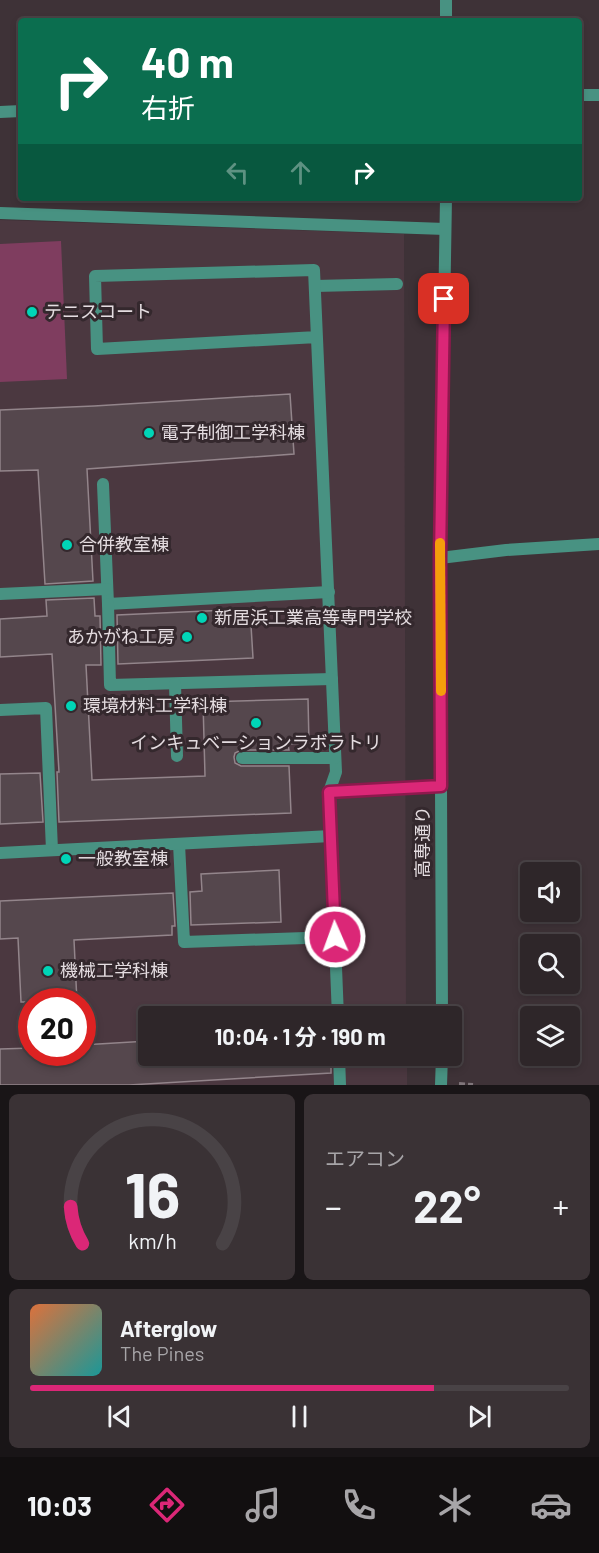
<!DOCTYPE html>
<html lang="ja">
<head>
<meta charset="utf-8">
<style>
	:root { --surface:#2e2629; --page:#3a3235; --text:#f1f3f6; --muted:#a7a5a8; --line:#494346; --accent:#db2777 }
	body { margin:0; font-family:Barlow,"Noto Sans JP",sans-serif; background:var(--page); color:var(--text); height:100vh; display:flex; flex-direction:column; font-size:22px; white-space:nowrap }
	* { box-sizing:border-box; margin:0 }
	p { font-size:20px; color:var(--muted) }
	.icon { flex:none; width:33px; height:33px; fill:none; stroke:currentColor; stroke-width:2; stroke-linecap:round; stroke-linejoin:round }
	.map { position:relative; height:1085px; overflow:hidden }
	.sheet { display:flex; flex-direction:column; gap:9px; padding:9px; background:#191517; flex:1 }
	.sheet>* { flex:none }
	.hud { position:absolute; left:18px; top:18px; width:564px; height:183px; border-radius:6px; box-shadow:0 3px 9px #0003,0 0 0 2px var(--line); background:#0b6e4f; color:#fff; overflow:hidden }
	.tools { position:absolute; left:520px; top:862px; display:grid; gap:12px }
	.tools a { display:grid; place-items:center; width:60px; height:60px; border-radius:6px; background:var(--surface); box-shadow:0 3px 9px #0003,0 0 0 2px var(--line); font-size:30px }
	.speed { position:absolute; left:18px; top:988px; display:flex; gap:12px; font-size:30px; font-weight:700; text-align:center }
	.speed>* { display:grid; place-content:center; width:78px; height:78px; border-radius:50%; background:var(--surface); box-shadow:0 3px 9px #0003,0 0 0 2px var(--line); line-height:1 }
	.speed .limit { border:9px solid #d22; background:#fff; color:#111 }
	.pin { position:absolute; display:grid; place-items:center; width:51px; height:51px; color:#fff; margin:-26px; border-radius:12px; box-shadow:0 3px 9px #0006 }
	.me { position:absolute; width:66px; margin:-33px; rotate:358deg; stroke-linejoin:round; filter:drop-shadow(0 0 4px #0008) }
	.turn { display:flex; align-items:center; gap:21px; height:126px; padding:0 24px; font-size:27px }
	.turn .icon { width:78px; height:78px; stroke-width:2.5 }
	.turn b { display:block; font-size:42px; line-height:51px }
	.lanes { display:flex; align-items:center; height:57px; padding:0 24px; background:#0003; justify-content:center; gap:30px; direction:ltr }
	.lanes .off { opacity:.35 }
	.big { font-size:45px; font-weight:700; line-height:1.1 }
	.sheet .tile { flex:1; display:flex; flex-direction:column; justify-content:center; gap:9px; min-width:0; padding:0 21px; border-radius:9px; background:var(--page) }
	.sheet .dial { align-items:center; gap:0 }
	.dial svg { height:156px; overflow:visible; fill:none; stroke:var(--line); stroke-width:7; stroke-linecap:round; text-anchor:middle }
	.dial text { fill:var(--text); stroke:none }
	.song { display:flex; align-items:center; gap:18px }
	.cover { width:72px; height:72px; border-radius:9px; background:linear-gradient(135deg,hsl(20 70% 55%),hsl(180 70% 35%)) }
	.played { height:6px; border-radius:3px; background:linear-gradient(90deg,var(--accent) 75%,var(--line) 75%) }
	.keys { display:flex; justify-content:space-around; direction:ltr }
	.heat { display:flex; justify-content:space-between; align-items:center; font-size:33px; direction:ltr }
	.sheet .tiles { flex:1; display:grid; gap:9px; grid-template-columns:1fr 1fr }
	.tile:last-child { grid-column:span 2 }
	.trip { position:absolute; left:138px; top:1006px; width:324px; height:60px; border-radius:6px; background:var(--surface); box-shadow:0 3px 9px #0003,0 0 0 2px var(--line); font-weight:700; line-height:60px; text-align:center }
	.dock { display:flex; height:96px; justify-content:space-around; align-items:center; background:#120f10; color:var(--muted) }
	.dock .icon { width:42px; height:42px }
	.dock .selected { color:var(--accent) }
	.dock b { font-size:27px; color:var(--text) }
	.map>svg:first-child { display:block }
</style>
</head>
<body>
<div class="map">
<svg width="599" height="1085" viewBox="0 0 599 1085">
	<rect width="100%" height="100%" fill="#3e3237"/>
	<!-- built -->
	<path fill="#4b3840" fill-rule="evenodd" d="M0,220L404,234L406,1017H148V1056H407V1085H0ZM32,1002H82V1053H32Z"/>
	<!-- green -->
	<polygon fill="#7f3d5f" points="61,241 67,379 0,382 0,244"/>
	<!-- building -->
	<g fill="#55474d" stroke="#93858b" stroke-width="1.5">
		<polygon points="290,394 294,454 87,469 93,581 45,584 38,470 0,471 0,410 94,406"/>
		<polygon points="94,598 95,616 100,616 101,665 86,665 92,780 205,776 203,702 308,699 309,743 288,744 289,750 241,750 235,753 234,757 235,763 241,766 289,766 291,813 59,822 57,772 59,772 52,654 0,657 0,619 47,616 46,600"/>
		<polygon points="250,609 253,658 118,664 117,615"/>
		<polygon points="40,773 43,822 0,824 0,774"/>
		<polygon points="279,870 281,922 191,925 190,892 202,891 201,874"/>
		<polygon points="173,893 175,926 172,926 172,935 74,940 77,1002 21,1002 18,938 0,939 0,901"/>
		<polygon points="148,1041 148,1056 331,1056 331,1073 129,1085 0,1085 0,1049 32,1048 32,1053 82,1053 82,1045"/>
	</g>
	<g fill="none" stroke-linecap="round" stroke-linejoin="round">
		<!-- path -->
		<polyline stroke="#80767b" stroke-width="4" stroke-dasharray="6 3" stroke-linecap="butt" points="459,1084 473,1085"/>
		<!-- service -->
		<g stroke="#489282" stroke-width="12">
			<polyline points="315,286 397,284"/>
			<polyline points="317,337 97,349 95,276 314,270 336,772 329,792"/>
			<polyline points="103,484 108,604 329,592"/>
			<polyline points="0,594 107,589"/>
			<polyline points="108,604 110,685 332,679"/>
			<polyline points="175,684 177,756"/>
			<polyline points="0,710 46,708 52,850"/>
			<polyline points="242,758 335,758"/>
			<polyline points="179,844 184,942 335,937"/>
			<polyline points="0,853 331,836"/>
			<polyline points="338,1017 329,792 441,786"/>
			<polyline points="339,1056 340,1085"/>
		</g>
		<!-- minor -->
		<g stroke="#489282" stroke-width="12">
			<polyline points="579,95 599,95"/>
			<polyline points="0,112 21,111"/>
			<polyline points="0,213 445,229"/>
			<polyline points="440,558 506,550 599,544"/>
		</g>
		<!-- tertiary -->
		<g stroke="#489282" stroke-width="12">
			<polyline points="446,0 446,21"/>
			<polyline points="442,1017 440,558 446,198"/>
			<polyline points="441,1085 442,1056"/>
		</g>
	</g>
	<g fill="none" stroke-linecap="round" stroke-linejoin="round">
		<defs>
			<polyline id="route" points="335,937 329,792 441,786 440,558 444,299"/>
		</defs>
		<!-- route casing -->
		<use href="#route" stroke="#8e194d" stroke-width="15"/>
		<!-- route -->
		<use href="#route" stroke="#db2777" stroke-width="10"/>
		<!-- slow -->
		<polyline stroke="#f59e0b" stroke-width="10" points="440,543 441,691"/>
	</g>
	<!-- markers -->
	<g fill="#00d5b7" stroke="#34282d" stroke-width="2">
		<circle cx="32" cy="312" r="6"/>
		<circle cx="149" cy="433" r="6"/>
		<circle cx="67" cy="545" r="6"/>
		<circle cx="202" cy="618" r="6"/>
		<circle cx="187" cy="637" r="6"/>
		<circle cx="71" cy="706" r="6"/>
		<circle cx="256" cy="723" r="6"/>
		<circle cx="66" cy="859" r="6"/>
		<circle cx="48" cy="971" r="6"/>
	</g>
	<g text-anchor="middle" stroke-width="6" stroke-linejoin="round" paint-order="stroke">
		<!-- poi labels -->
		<g font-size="18" fill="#e4dce0" stroke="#34282d" text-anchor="start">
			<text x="44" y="318">テニスコート</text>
			<text x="161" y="439">電子制御工学科棟</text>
			<text x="79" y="551">合併教室棟</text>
			<text x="214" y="624">新居浜工業高等専門学校</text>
			<text x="175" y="643" text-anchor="end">あかがね工房</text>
			<text x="83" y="712">環境材料工学科棟</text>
			<text x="256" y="749" text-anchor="middle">インキュベーションラボラトリ</text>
			<text x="78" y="865">一般教室棟</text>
			<text x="60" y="977">機械工学科棟</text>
		</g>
		<!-- street labels -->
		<g font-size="18" fill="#e4dce0" stroke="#34282d">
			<text transform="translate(423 842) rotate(-90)" y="6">高専通り</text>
		</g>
	</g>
</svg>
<div class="tools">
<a><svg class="icon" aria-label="sound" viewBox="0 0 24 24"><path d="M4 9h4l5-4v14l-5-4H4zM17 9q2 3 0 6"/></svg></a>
<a><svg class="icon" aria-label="search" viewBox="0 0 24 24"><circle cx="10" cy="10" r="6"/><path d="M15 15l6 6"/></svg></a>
<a><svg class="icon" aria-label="layers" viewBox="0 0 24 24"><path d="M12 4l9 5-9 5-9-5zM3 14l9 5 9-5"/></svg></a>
</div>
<div class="speed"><div class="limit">20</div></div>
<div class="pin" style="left:444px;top:299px;background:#d93025"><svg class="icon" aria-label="arrive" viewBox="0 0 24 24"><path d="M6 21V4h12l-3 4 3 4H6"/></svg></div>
<svg class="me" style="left:335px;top:937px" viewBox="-20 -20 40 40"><circle r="17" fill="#db2777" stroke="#fff" stroke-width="3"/><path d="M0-11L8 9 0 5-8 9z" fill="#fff"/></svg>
<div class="trip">10:04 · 1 分 · 190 m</div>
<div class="hud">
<div class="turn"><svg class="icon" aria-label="right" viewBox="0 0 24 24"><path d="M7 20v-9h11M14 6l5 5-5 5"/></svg><div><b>40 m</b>右折</div></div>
<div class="lanes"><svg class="icon off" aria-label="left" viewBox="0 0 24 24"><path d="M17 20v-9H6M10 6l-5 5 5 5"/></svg><svg class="icon off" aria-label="ahead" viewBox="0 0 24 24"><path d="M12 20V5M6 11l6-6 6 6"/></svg><svg class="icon" aria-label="right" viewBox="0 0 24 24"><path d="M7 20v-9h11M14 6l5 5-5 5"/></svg></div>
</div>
</div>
<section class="sheet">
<div class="tiles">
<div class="tile dial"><svg viewBox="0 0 100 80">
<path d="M14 69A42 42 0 1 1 86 69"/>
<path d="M14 69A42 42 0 0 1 8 50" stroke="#db2777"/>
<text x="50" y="56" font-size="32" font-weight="700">16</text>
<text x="50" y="72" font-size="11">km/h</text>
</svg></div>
<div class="tile"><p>エアコン</p>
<div class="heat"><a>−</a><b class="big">22°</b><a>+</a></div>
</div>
<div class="tile">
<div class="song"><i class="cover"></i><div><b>Afterglow</b><p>The Pines</p></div></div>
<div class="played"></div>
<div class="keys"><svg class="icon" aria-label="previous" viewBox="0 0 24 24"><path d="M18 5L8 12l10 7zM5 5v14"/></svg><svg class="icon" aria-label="pause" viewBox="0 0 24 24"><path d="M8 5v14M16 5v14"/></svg><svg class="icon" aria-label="next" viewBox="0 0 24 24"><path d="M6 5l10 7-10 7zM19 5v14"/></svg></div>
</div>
</div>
</section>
<nav class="dock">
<b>10:03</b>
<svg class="icon selected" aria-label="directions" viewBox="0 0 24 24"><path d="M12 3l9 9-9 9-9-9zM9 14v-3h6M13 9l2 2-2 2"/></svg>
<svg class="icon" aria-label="music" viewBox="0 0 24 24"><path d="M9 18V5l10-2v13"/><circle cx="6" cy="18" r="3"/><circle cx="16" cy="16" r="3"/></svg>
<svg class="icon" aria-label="phone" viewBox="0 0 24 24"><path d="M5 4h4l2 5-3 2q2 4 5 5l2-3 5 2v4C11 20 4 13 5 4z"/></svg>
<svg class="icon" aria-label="climate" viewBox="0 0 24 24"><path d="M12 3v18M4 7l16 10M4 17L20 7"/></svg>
<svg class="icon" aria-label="car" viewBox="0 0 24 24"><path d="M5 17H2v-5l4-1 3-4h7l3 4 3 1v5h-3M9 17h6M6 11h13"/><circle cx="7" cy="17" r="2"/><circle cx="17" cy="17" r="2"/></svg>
</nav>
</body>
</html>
